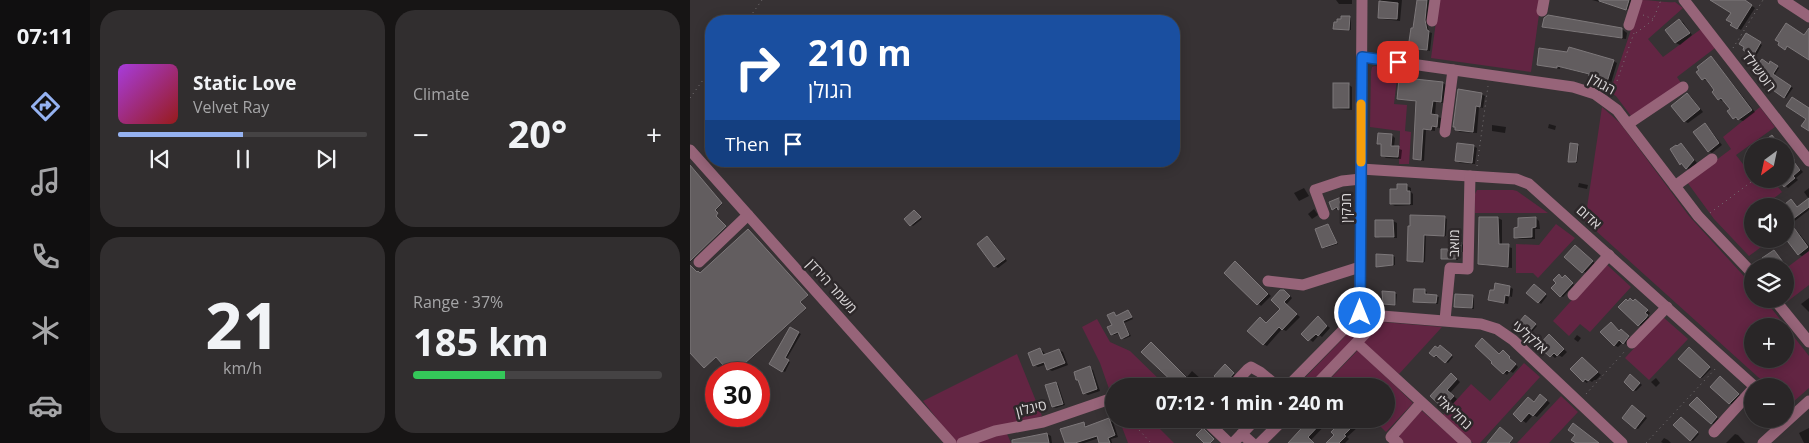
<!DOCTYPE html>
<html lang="en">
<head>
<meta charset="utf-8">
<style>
	:root { --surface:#292627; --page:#312e2f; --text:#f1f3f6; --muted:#a5a5a7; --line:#454344; --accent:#95b2f1 }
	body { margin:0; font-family:"Open Sans",Heebo,sans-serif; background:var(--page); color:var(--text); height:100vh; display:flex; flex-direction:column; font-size:19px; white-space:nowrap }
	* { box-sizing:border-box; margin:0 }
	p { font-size:16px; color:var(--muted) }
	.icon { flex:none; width:28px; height:28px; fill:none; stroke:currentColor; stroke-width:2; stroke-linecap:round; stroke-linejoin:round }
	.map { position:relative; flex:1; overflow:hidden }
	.panel { display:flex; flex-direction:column; gap:10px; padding:10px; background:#171515; width:600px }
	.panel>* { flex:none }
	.hud { position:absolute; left:15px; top:15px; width:475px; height:152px; border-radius:20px; box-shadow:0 2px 12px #0003,0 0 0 1px var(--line); background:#1a4fa0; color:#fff; overflow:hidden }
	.needle { width:32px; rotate:213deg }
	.buttons { position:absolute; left:1054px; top:138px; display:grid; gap:10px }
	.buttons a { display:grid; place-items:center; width:50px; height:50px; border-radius:50%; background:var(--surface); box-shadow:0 2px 12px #0003,0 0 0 1px var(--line); font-size:25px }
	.speed { position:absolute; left:15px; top:362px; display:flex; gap:10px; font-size:25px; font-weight:700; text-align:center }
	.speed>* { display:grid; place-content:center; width:65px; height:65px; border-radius:50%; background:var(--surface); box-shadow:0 2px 12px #0003,0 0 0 1px var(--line); line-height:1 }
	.speed .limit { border:8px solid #d22; background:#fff; color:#111 }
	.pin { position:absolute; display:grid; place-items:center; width:42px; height:42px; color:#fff; margin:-21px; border-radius:10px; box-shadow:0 2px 8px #0006 }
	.me { position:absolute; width:55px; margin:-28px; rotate:0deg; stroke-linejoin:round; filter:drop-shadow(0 0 4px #0008) }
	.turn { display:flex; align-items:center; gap:18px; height:105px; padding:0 20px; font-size:22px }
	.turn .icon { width:65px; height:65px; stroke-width:2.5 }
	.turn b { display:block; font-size:35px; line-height:42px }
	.then { display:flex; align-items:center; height:48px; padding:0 20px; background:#0003; gap:10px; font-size:19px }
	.big { font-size:38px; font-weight:700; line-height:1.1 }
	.panel .widget { flex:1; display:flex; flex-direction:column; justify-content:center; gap:8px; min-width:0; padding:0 18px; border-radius:20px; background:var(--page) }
	.panel .dial { align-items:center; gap:0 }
	.dial b { font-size:65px; line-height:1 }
	.song { display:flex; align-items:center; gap:15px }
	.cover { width:60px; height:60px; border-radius:8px; background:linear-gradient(135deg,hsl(280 70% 55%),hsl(0 70% 35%)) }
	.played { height:5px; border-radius:2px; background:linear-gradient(90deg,var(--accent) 50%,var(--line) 50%) }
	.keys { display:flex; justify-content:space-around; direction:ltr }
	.heat { display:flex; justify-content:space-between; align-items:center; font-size:28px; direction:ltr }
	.charge { height:8px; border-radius:4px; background:linear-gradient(90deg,#34c759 37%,var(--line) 0) }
	.panel .tiles { flex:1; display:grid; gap:10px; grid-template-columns:repeat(2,1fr) }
	.trip { position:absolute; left:415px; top:378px; width:290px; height:50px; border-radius:25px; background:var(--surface); box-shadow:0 2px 12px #0003,0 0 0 1px var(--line); font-weight:700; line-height:50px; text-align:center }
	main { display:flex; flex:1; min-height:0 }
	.tabs { display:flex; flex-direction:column; width:90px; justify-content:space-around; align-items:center; background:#100f10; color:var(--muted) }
	.tabs .icon { width:35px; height:35px }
	.tabs .current { color:var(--accent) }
	.tabs b { font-size:22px; color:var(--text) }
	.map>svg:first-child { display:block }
</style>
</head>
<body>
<main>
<nav class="tabs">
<b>07:11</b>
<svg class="icon current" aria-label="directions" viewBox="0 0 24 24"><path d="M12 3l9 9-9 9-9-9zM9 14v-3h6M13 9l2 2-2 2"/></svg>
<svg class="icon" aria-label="music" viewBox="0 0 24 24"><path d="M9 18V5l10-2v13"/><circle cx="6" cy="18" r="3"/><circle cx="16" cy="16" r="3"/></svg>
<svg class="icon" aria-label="phone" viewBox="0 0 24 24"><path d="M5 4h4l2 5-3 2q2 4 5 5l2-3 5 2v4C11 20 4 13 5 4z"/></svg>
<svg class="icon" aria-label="climate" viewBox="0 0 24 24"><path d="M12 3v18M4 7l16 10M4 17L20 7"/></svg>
<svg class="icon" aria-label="car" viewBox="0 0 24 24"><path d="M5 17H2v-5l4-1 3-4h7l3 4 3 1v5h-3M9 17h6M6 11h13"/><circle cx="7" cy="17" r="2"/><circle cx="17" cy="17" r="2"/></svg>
</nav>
<section class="panel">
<div class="tiles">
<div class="widget">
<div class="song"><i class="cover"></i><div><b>Static Love</b><p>Velvet Ray</p></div></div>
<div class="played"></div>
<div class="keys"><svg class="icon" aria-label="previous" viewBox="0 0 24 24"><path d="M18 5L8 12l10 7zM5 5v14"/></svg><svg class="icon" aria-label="pause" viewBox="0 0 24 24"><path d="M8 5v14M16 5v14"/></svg><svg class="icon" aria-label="next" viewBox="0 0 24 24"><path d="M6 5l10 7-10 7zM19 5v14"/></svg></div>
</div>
<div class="widget"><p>Climate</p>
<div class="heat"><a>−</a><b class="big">20°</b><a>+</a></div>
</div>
<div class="widget dial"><b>21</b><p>km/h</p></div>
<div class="widget"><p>Range · 37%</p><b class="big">185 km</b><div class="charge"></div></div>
</div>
</section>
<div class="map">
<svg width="1119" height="443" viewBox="0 0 1119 443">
	<rect width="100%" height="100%" fill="#373234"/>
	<!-- green -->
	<g fill="#632543" fill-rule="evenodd">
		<polygon points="749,0 851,0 841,72 741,58"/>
		<path d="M951,0C963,0 973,3 985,2L993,8L958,39L973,57L1011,29L1025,48L987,77L991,83L941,116L926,96L920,92Z"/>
		<polygon points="685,66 708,69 704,104 717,105 715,131 721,132 719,164 709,164 710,131 680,127 681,72 682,67"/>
		<path d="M912,107L930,123L999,216L1062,285V299H1074L1119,356V388L1103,402L1095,401V386H1078L895,221ZM1062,326H1095V359H1062Z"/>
		<polygon points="1070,107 1085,127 1046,155 1062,176 1062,179 1067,181 1069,179 1082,179 1092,192 1079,202 1082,206 1062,206 1062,239 1082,239 1059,256 1024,219 997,182 1041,149 1033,137"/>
		<polygon points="787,190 823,190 827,191 858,213 785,213 785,194"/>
		<polygon points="866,224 885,238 848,278 843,273 826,273 826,244 849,245"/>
		<polygon points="1119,251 1119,285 1098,301 1095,297 1095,269"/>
		<polygon points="915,263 941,287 900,332 890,324 879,336 863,321"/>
		<polygon points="973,317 998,339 959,380 935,358"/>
		<polygon points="407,319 420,342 440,351 476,386 424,386 424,403 410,363 392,327"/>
		<polygon points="670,321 676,329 620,386 607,386"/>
		<polygon points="692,322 752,327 709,374 671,342"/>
		<polygon points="668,350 723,403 696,432 683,419 696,419 696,386 651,386 642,377"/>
		<polygon points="327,354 352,416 314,427 321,443 266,443 233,401"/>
		<polygon points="834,363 850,377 790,443 783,443 753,415 781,384 800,401"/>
		<polygon points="871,396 888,412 859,443 827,443"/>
		<polygon points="730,411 732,411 769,443 714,443 709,438 710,434"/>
		<polygon points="429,419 473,419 467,426 484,443 438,443"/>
	</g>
	<!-- shadow -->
	<g fill="#0007">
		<polygon points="646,0 662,0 662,4 649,4"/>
		<polygon points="691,0 712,0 710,21 693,19 689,17"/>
		<polygon points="728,0 739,0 737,22 739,32 742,33 740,51 720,47 724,30"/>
		<polygon points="902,0 943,0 940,10"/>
		<polygon points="1025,0 1053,0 1065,8 1051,30 1042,25 1042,13"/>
		<polygon points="659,17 661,18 661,30 645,29"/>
		<polygon points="989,20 993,22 1002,35 990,45 986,43 976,30"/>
		<polygon points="854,26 932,29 937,33 936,39 857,28"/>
		<polygon points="1056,35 1072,45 1066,56 1054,49"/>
		<polygon points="1021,58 1024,60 1065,112 1053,121 1044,118 1041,109 1034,100 1032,101 1029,99 1026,90 1018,80 1017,81 1013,79"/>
		<polygon points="923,61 927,63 921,83 900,75 870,67 870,69 848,64"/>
		<polygon points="1081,62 1089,68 1084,76 1103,88 1096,98 1081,88 1084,84 1079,65"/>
		<polygon points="725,77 728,80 753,83 756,85 754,103 746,102 745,116 751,118 750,128 745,127 745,131 736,130 734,161 724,159 727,102 708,98 716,81"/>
		<polygon points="659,85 662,87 662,110 648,109 644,107"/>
		<polygon points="791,94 795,96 793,108 789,107 787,133 770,132 766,130"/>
		<polygon points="997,95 1001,97 1013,112 998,123 994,121"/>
		<polygon points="859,124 866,126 865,130 858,128"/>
		<polygon points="802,125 816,127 815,133 802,131"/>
		<polygon points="1015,125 1018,127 1032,145 1022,153 1018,151"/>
		<polygon points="702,135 705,138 704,147 712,150 711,159 696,158 692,155 693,146 688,143"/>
		<polygon points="887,145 889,146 887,163 882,162 880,161"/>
		<polygon points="991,145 994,147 1007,163 1000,170 991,164 988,147"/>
		<polygon points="783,146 787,148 785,164 770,163 767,161"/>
		<polygon points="1103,161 1113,172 1106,178 1108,180 1098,188 1089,179 1095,179 1095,167"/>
		<polygon points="0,166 32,204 25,211 28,214 26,216 36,227 0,262"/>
		<polygon points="889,183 898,185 897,189 888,187"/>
		<polygon points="717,186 721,188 721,192 723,194 723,205 705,206 701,204 708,190"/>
		<polygon points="614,188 619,196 609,201 604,193"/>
		<polygon points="1119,188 1119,199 1114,192"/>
		<polygon points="656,196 660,204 651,210 643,209"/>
		<polygon points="1119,200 1119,210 1102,223 1099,221 1095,215 1095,206 1092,206 1101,201 1108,208"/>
		<polygon points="624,209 628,215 622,219 618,214"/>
		<polygon points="224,211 232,219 223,226 221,225"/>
		<polygon points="755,218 757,219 756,236 736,235 735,262 719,260 722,227"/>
		<polygon points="790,218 808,218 812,220 812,245 822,248 822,268 793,265 790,263"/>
		<polygon points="846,218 849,221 850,229 845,229 845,239 829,239 825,237"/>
		<polygon points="703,221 707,223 707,238 690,238 687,236"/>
		<polygon points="638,226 640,227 648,244 635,248 633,247"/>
		<polygon points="1104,230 1108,232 1119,246 1119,251 1112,256 1108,254"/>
		<polygon points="59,231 118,296 110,303 116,309 44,374 42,374 27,357 15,367 0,351 0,266 7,274 10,274"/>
		<polygon points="298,238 301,240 317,261 308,268 305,266"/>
		<polygon points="771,243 773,245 773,252 768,252 768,260 752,258"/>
		<polygon points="889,249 906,264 897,274 876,257"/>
		<polygon points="1084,251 1095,263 1091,266 1080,266 1074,259"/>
		<polygon points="703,256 705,257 705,265 687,266"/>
		<polygon points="545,263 581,296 571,306 536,273"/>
		<polygon points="871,277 873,279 877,278 884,285 873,297 871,296"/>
		<polygon points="847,286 857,296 851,304 838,292"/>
		<polygon points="820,287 823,289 822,297 819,296 818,304 800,300 805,292"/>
		<polygon points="735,291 737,292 737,295 749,297 748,304 725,301"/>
		<polygon points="693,293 707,294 706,305 694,304"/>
		<polygon points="598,294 602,298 596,305 610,317 596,331 592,329 577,346 573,344 577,324 592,308 582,299"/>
		<polygon points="782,296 784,298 784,309 765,307"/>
		<polygon points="1119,298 1119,312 1111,304"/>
		<polygon points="938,302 948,302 960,313 958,316 960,318 953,327 949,325"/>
		<polygon points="438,311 443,319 434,323 441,336 434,339 430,333 424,335 422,334 424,313 427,316"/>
		<polygon points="837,318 847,326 842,332 840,331"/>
		<polygon points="631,320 640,328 632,337 629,335 623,342 612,334"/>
		<polygon points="921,323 930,332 932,330 935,332 941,339 937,345 933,342 928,347 924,345"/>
		<polygon points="100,328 111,334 96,360 100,362 95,372 81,364"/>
		<polygon points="887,335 891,338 888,342 884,339"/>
		<polygon points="862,338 877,352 872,357 868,355 865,358 850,346"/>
		<polygon points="462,344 497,377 502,371 511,379 507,383 501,378 492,386 487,386 453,352"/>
		<polygon points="753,348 763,357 758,363 748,356 747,357 745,356"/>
		<polygon points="350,350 354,352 355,356 369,350 373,352 378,365 362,371 358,369 357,364 348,367 344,365"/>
		<polygon points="1002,350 1021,369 1012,378 1010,377"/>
		<polygon points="814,352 828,367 823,373 820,371 817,375 803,363"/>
		<polygon points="893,359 911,375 906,380 904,380 902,382 899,380 897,383 894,381"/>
		<polygon points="538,367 545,375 537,386 535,385"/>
		<polygon points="400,368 403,370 410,391 398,395 394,393"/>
		<polygon points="765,377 770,382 760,393 767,399 758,409 742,395"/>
		<polygon points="943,377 952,385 946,391 944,390"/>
		<polygon points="966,378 970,383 966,387 961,382"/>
		<polygon points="1034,380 1051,396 1043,405 1040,403"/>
		<polygon points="366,383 368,384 375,405 366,408 363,407"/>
		<polygon points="838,398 845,403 854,398 860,403 847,417 843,415 836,423 824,414"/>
		<polygon points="1009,400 1029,419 1024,424 1022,423"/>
		<polygon points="944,408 957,418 948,429 946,428"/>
		<polygon points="617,419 641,419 621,440 624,443 600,443 620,421"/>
		<polygon points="419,420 423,422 428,437 421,439 422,443 411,443 409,438 394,443 377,443 393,423 398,427"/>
		<polygon points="659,420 668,427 657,437 659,439 655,443 638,443"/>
		<polygon points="993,420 1009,434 1003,441 1001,440"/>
		<polygon points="1119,428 1119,443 1114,443 1109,433"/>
		<polygon points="357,434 361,436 362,443 335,443"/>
		<polygon points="1045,434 1048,435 1055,443 1036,443"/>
		<polygon points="974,438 978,440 981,443 973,443 971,442"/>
	</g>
	<!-- building -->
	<g fill="#625d5f" stroke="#7d787a">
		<polygon points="727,0 737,0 735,20 737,30 739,31 737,50 718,48 721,28 723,28"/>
		<polygon points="909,0 939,0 936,10 909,1"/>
		<polygon points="1020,0 1055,0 1062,5 1047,29 1040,25 1042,23 1036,20 1041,13"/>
		<polygon points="689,1 708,3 707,19 688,18"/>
		<polygon points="858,15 932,28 932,38 852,27 854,18"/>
		<polygon points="651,16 660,16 659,30 643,29 644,22 647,22 647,19 651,19"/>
		<polygon points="989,19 1000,33 985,43 975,30"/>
		<polygon points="1096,23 1114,35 1119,28 1119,60 1097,46 1095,50 1088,45 1089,42 1085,40"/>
		<polygon points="1056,33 1071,42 1063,56 1053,50 1054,47 1049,44"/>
		<polygon points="879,47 924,60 917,82 899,76 899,74 867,66 867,68 847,65 849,48 877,52"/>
		<polygon points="1021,56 1062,110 1048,120 1046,117 1043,119 1037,111 1040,109 1031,98 1028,100 1022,92 1024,90 1019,83 1015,78 1012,80 1006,72 1009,70 1007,67"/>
		<polygon points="1072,59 1079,64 1080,61 1088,66 1083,74 1101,86 1094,98 1080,88 1083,84 1070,76 1072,73 1065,68"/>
		<polygon points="715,75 725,76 725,79 753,82 751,102 743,101 741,114 748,115 747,127 742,126 741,130 733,129 731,160 723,159 726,101 707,99 709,79 714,80"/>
		<rect x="643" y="83" width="16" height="25"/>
		<polygon points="768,89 792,93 790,107 786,106 783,132 765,130 765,127 763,127"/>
		<polygon points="997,93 1010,109 994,122 981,106"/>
		<polygon points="1102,97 1119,108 1119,131 1111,126 1116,119 1096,106"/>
		<polygon points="1015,123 1029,143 1018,152 1003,132"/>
		<polygon points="688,133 702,134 701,146 709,146 708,157 691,156 691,144 687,144"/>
		<polygon points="1082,135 1090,146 1067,146"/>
		<polygon points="767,143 784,145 782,163 765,161"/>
		<polygon points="880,143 888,144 886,162 878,162"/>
		<polygon points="991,143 1004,160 996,169 991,163 990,165 980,149 986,145 987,146"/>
		<polygon points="1104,159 1104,162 1110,170 1103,176 1105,178 1094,187 1088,179 1095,179 1095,166"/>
		<polygon points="0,165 32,203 25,210 28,213 26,216 36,226 0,261"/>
		<polygon points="707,184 717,184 717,191 720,191 720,204 700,204 700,189 707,189"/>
		<polygon points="656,195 659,203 648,210 647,207 642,210 639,202"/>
		<polygon points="1119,198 1119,207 1099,222 1095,218 1095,204 1101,199 1107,207"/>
		<polygon points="224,210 231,217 220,226 214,219"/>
		<polygon points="720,215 755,216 754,236 734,235 733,262 717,261 718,226 720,226"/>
		<polygon points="789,217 808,217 809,244 819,244 818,267 788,264"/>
		<polygon points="846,217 846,227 842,228 842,237 824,238 824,228 828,227 828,218"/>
		<polygon points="685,220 703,220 704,237 685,237"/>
		<polygon points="638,224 647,243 632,248 625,229"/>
		<polygon points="1104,228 1118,247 1108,255 1095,238 1095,235"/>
		<polygon points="58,229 118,295 110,302 116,308 43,374 41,374 26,357 14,368 0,353 0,265 7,272 8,271 10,273"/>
		<polygon points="297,236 315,259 304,267 287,244"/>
		<polygon points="759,242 771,242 771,252 766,252 766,259 751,259 751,249 760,249"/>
		<polygon points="885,245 903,261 892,273 874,257"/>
		<polygon points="1084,250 1093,262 1087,266 1078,266 1072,258"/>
		<polygon points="686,254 703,255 703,265 686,267"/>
		<polygon points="545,261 578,294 567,305 534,273"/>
		<polygon points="869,274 872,278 875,275 883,283 870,297 861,288 866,283 863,280"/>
		<polygon points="805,283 820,286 819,296 815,295 814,303 798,300 800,290 804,290"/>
		<polygon points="844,284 856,294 848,303 836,293"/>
		<polygon points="724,289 735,289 735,294 747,295 746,303 723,302"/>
		<polygon points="590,290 594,290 600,296 594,302 607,314 592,330 589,327 573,345 557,331 570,317 576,323 590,309 581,300"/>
		<polygon points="692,291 705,292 705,305 693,304"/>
		<polygon points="765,294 783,295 782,308 764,307"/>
		<polygon points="940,298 943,301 945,299 958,310 955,313 958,315 956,318 948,326 928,307 936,299 938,301"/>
		<polygon points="438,310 442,317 433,321 439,335 431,339 428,332 421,335 417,327 422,325 417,315 424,312 426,316"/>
		<polygon points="835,315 846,324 839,332 830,321"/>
		<polygon points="628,316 637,326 628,336 626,334 618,341 611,334"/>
		<polygon points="921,322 929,331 931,329 939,336 933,344 929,340 924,346 910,332"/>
		<polygon points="100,327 109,332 95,358 99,360 92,372 79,364"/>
		<polygon points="859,334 874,349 867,356 864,353 860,357 848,346"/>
		<polygon points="792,338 809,354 813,350 820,357 819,358 826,364 819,372 817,370 813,374 801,363 802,362 785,346"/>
		<polygon points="461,342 496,377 487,386 451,352"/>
		<polygon points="750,345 762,355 755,363 746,355 744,357 739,353 745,346 748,348"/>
		<polygon points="999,347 1020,367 1010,378 988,359"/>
		<polygon points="350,348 353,355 369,349 375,363 357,370 354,362 343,366 338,353"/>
		<polygon points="892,357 908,372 898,381 895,379 893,382 880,369"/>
		<polygon points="535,364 544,373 537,381 535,386 524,376"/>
		<polygon points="400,366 407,389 393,394 388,380 386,380 384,372"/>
		<polygon points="761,373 767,379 757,390 764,396 753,408 740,396"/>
		<polygon points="940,374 950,383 943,391 934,382"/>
		<polygon points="1030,376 1049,394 1039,404 1020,387"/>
		<polygon points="366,382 373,404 362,407 355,385"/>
		<polygon points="850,394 857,400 843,416 839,413 831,422 823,414 838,397 844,402"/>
		<polygon points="1007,397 1027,417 1021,424 999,405"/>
		<polygon points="942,405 955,416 945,429 932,418"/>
		<polygon points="991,417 1008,432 1000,441 983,425"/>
		<polygon points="419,418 425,435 418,438 420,443 409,443 407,436 385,443 375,443 370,429 394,422 395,427"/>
		<polygon points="620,419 635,419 618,437 624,443 598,443"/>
		<polygon points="658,419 665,424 654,435 656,436 649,443 636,443 644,435 641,432 646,427 648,429"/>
		<polygon points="883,423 909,443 886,443 881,440 885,435 878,430"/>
		<polygon points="810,427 823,438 819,443 797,443"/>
		<polygon points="513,428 524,439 520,443 514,443 506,435"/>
		<polygon points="357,433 359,443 322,443 322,440"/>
	</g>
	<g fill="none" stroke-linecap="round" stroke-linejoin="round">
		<!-- path -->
		<g stroke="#787476" stroke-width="1" stroke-dasharray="1 4" stroke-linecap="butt">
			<polyline points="953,15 963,19"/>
			<polyline points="57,21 72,0"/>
			<polyline points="946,33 963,20 971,0"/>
			<polyline points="1043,48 1073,0"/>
			<polyline points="922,95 944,33"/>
			<polyline points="0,98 21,69"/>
			<polyline points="1095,155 1099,152"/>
			<polyline points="787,166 798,86"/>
			<polyline points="1020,213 1065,179"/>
			<polyline points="896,394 935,351"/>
			<polyline points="439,419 461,443"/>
			<polyline points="956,443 1027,367"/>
		</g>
		<!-- minor -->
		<g stroke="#976479" stroke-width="11">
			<polyline points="994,0 1119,161"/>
			<polyline points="1093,0 1119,17"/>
			<polyline points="852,11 854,0"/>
			<polyline points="742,21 745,0"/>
			<polyline points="939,25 947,0"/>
			<polyline points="672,57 883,87 905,94 927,110 1008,216 1062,273"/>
			<polyline points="938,124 993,87"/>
			<polyline points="755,132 763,70"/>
			<polyline points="0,150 261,443"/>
			<polyline points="671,169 826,179 839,184 1064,386"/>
			<polyline points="985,186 1022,159"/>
			<polyline points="634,214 625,190 652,181 671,179"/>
			<polyline points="9,262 58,215"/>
			<polyline points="578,281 613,285 670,267"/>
			<polyline points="883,295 919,255"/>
			<polyline points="1084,299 1119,342"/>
			<polyline points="670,313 692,316 791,324 807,329 823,340 932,443"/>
			<polyline points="755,320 760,268 778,269 780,176"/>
			<polyline points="667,343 776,443"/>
			<polyline points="942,343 977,307"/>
			<polyline points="542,386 558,369 561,367 570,372 587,386"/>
			<polyline points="598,386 670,313 672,0"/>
			<polyline points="625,386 692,316"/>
			<polyline points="514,419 539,443"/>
			<polyline points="1024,432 1062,390"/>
			<polyline points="552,434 562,443"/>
			<polyline points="272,443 305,431 353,422 417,400"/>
			<polyline points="543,443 566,419"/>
			<polyline points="570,443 594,419"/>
			<polyline points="708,443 701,437 731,403"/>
			<polyline points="1073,443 1119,401"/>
		</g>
	</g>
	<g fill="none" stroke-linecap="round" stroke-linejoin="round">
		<defs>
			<polyline id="route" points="670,313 672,57 708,62"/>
		</defs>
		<!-- route casing -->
		<use href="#route" stroke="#114b97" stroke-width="12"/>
		<!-- route -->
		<use href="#route" stroke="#1a73e8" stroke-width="9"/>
		<!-- slow -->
		<polyline stroke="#f59e0b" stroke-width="9" points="671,162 671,104"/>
	</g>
	<g text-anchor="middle" stroke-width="5" stroke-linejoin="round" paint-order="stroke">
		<!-- street labels -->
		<g font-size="14" fill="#d9d6d7" stroke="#2d282a">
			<text transform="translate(1069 71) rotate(53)" y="5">רוטשילד</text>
			<text transform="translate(912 84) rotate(28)" y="5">הגולן</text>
			<text transform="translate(656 208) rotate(-90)" y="5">חנקין</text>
			<text transform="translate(899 217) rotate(42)" y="5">אדום</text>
			<text transform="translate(764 243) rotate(-89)" y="5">מואב</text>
			<text transform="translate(142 286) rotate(48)" y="5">משמר הירדן</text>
			<text transform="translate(840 337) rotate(41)" y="5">אלקלעי</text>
			<text transform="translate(341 408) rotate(-13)" y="5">סיגלון</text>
			<text transform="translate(764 412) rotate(42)" y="5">נחליאלי</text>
		</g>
	</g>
</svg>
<div class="buttons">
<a><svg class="needle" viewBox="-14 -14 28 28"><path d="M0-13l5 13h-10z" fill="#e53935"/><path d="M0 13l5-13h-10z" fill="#a5a5a7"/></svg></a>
<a><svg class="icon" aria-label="sound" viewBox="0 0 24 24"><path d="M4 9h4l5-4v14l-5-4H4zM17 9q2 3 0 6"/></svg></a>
<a><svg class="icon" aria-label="layers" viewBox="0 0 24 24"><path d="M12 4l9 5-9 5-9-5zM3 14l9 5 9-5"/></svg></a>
<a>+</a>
<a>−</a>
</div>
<div class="speed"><div class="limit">30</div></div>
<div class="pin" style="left:708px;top:62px;background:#d93025"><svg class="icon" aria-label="arrive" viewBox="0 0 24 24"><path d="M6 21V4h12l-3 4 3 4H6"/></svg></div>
<svg class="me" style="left:670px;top:313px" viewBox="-20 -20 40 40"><circle r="17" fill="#1a73e8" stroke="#fff" stroke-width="3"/><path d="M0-11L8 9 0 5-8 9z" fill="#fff"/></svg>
<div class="trip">07:12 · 1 min · 240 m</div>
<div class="hud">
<div class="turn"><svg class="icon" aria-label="right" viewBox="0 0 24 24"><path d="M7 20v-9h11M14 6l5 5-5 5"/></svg><div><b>210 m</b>הגולן</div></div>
<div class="then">Then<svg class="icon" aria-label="arrive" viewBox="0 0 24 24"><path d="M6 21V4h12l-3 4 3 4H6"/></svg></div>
</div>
</div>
</main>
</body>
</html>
